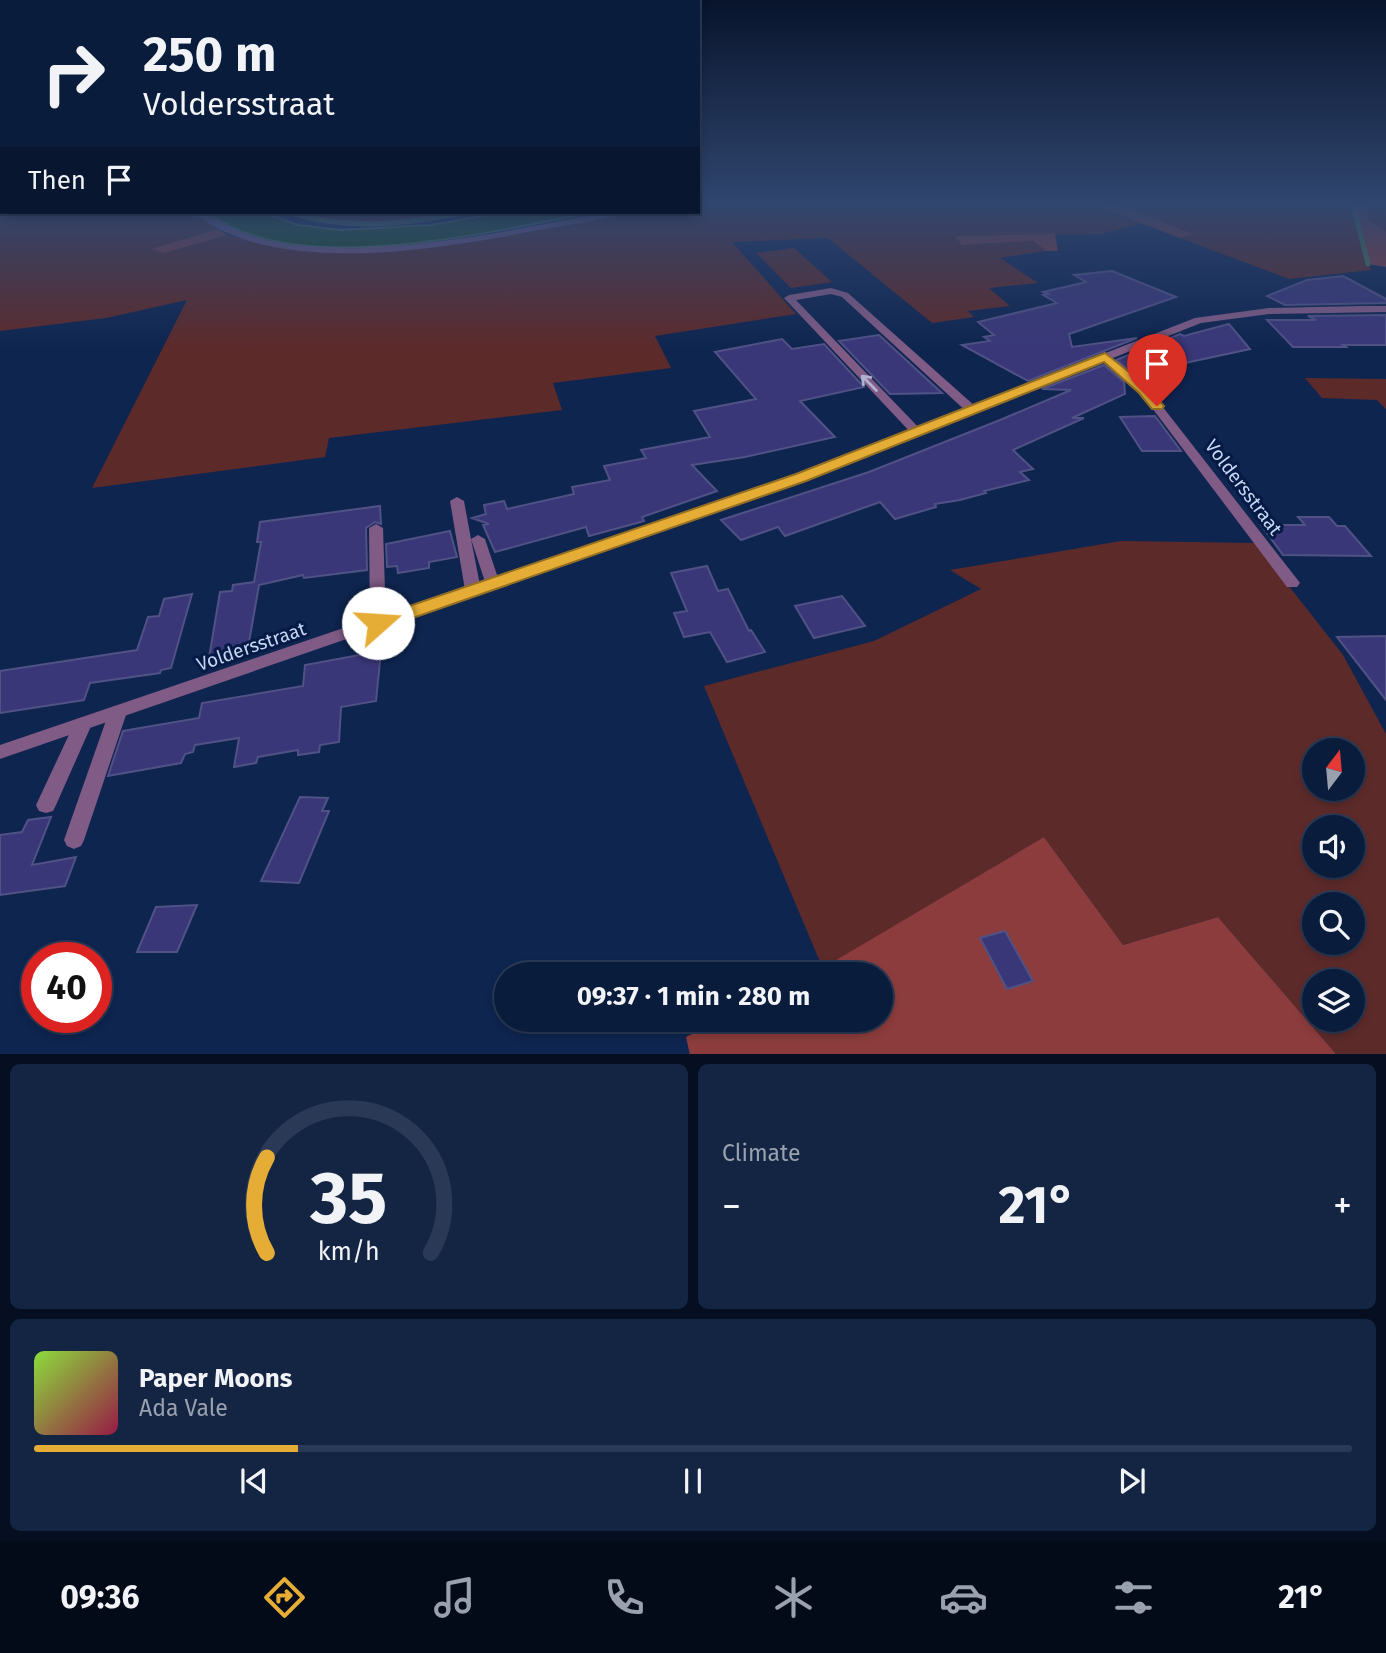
<!DOCTYPE html>
<html lang="en">
<head>
<meta charset="utf-8">
<style>
	:root { --surface:#0a1c3c; --page:#132543; --text:#f1f3f6; --muted:#99a1af; --line:#2a3a56; --accent:#e5ad36 }
	body { margin:0; font-family:"Fira Sans",sans-serif; background:var(--page); color:var(--text); height:100vh; display:flex; flex-direction:column; font-size:26px; white-space:nowrap }
	* { box-sizing:border-box; margin:0 }
	p { font-size:23px; color:var(--muted) }
	.icon { flex:none; width:38px; height:38px; fill:none; stroke:currentColor; stroke-width:2; stroke-linecap:round; stroke-linejoin:round }
	.map { position:relative; height:1054px; overflow:hidden }
	.details { display:flex; flex-direction:column; gap:10px; padding:10px; background:#060f21; flex:1 }
	.details>* { flex:none }
	.banner { position:absolute; left:0px; top:0px; width:700px; height:214px; box-shadow:0 4px 10px #0003,0 0 0 2px var(--line); background:#0a1c3c; color:var(--text); overflow:hidden }
	.needle { width:46px; rotate:16deg }
	.tools { position:absolute; left:1302px; top:738px; display:grid; gap:14px }
	.tools a { display:grid; place-items:center; width:63px; height:63px; border-radius:50%; background:var(--surface); box-shadow:0 4px 10px #0003,0 0 0 2px var(--line); font-size:35px }
	.speed { position:absolute; left:21px; top:942px; display:flex; gap:14px; font-size:35px; font-weight:700; text-align:center }
	.speed>* { display:grid; place-content:center; width:91px; height:91px; border-radius:50%; background:var(--surface); box-shadow:0 4px 10px #0003,0 0 0 2px var(--line); line-height:1 }
	.speed .limit { border:10px solid #d22; background:#fff; color:#111 }
	.pin { position:absolute; display:grid; place-items:center; width:60px; height:60px; color:#fff; margin:-72px -30px; border-radius:50% 50% 50% 0; rotate:-45deg; box-shadow:0 0 7px #0007 }
	.pin .icon { rotate:45deg }
	.me { position:absolute; width:77px; margin:-38px; rotate:71deg; stroke-linejoin:round; filter:drop-shadow(0 0 5px #0008) }
	.turn { display:flex; align-items:center; gap:24px; height:147px; padding:0 28px; font-size:32px }
	.turn .icon { width:91px; height:91px; stroke-width:2.5 }
	.turn b { display:block; font-size:49px; line-height:60px }
	.then { display:flex; align-items:center; height:66px; padding:0 28px; background:#0003; gap:14px; font-size:26px }
	.big { font-size:52px; font-weight:700; line-height:1.1 }
	.details .tile { flex:1; display:flex; flex-direction:column; justify-content:center; gap:10px; min-width:0; padding:0 24px; border-radius:10px; background:var(--page) }
	.details .dial { align-items:center; gap:0 }
	.dial svg { height:182px; overflow:visible; fill:none; stroke:var(--line); stroke-width:7; stroke-linecap:round; text-anchor:middle }
	.dial text { fill:var(--text); stroke:none }
	.song { display:flex; align-items:center; gap:21px }
	.cover { width:84px; height:84px; border-radius:10px; background:linear-gradient(135deg,hsl(90 70% 55%),hsl(340 70% 35%)) }
	.played { height:7px; border-radius:4px; background:linear-gradient(90deg,var(--accent) 20%,var(--line) 20%) }
	.keys { display:flex; justify-content:space-around; direction:ltr }
	.heat { display:flex; justify-content:space-between; align-items:center; font-size:38px; direction:ltr }
	.details .tiles { flex:1; display:grid; gap:10px; grid-template-columns:1fr 1fr }
	.tile:last-child { grid-column:span 2 }
	.trip { position:absolute; left:494px; top:962px; width:399px; height:70px; border-radius:35px; background:var(--surface); box-shadow:0 4px 10px #0003,0 0 0 2px var(--line); font-weight:700; line-height:70px; text-align:center }
	.dock { display:flex; height:112px; justify-content:space-around; align-items:center; background:#040b18; color:var(--muted) }
	.dock .icon { width:49px; height:49px }
	.dock .on { color:var(--accent) }
	.dock b { font-size:32px; color:var(--text) }
	.map>svg:first-child { display:block }
</style>
</head>
<body>
<div class="map">
<svg width="1386" height="1055" viewBox="0 0 1386 1055">
	<rect width="100%" height="100%" fill="#0e2550"/>
	<!-- green -->
	<g fill="#5d2a2a" fill-rule="evenodd">
		<polygon points="0,201 2,212 192,212 217,229 154,249 164,253 228,235 287,249 364,253 528,231 630,212 698,212 698,201 1084,201 1141,224 1101,234 956,236 963,245 1033,241 1046,251 1000,258 1038,283 989,288 1010,306 968,311 974,317 932,323 828,238 732,242 796,314 655,336 671,368 553,383 562,410 329,438 325,457 92,488 187,300 106,318 0,331"/>
		<polygon points="1109,201 1349,201 1371,270 1289,279 1180,238 1192,234"/>
		<polygon points="1368,201 1386,201 1386,231 1368,219"/>
		<path d="M287,212H476C414,223 347,235 287,212Z"/>
		<polygon points="794,248 832,282 791,288 756,253"/>
		<polygon points="1305,378 1386,379 1386,409 1377,400 1322,398"/>
		<path d="M1121,541L1255,543L1343,655L1386,734V1054H1336L1218,917L1123,945L1044,837L823,969L704,686L874,641L981,589L950,570ZM1314,751H1353V789H1314ZM1314,828H1353V866H1314ZM1314,905H1353V943H1314ZM1314,982H1353V1020H1314Z"/>
	</g>
	<!-- forest -->
	<g fill="#8c3c3c">
		<polygon points="1084,201 1109,201 1193,234 1180,238"/>
		<polygon points="1349,201 1368,201 1368,219 1386,231 1386,267 1368,264"/>
		<polygon points="217,229 228,235 164,253 152,249"/>
		<polygon points="1055,234 1058,251 1046,251 1033,241 962,245 955,236"/>
		<polygon points="1044,837 1123,945 1218,917 1336,1054 690,1055 686,1037 720,1020 880,1020 880,975 811,975"/>
	</g>
	<!-- water -->
	<path fill="#154f0f" stroke="#4a7853" stroke-width="2" d="M207,212H263L298,225L340,230L431,225L506,212H595C492,231 295,281 207,212Z"/>
	<g fill="none" stroke-linecap="round" stroke-linejoin="round">
		<!-- stream -->
		<g stroke="#4a7853" stroke-width="5">
			<polyline points="1352,201 1368,264"/>
			<path d="M288,212C349,232 408,223 470,212"/>
		</g>
	</g>
	<!-- building -->
	<g fill="#3a3779" stroke="#505185" stroke-width="2">
		<polygon points="1112,271 1176,297 1069,334 1072,347 1137,338 1028,381 962,345 990,341 984,337 994,335 978,322 1057,303 1043,295 1048,294 1043,292 1086,282 1074,275"/>
		<polygon points="1343,276 1386,299 1386,303 1285,305 1267,296 1307,280"/>
		<polygon points="1386,315 1386,345 1343,345 1346,347 1293,347 1267,320 1316,320 1308,316"/>
		<polygon points="1229,324 1250,349 1134,374 1116,360 1180,334 1184,336"/>
		<polygon points="879,335 942,393 890,394 839,341"/>
		<polygon points="782,339 792,349 824,344 864,387 800,401 835,437 745,457 692,465 717,491 642,517 644,521 589,536 586,527 495,552 483,525 489,524 472,518 486,514 484,505 504,501 507,509 574,494 572,487 610,480 604,466 646,458 641,450 710,437 694,411 756,399 715,352"/>
		<polygon points="1104,365 1124,382 1125,394 1072,418 1084,418 1013,450 1033,469 1020,472 1029,480 984,491 986,493 960,500 935,504 936,507 895,519 880,502 785,536 778,527 741,540 721,520 869,472 1000,420 1071,390 1042,389"/>
		<polygon points="1155,416 1181,451 1142,451 1120,417"/>
		<polygon points="380,506 381,524 375,522 366,528 367,570 304,578 303,575 259,585 248,648 209,658 220,592 232,591 233,585 254,582 261,542 257,542 260,522"/>
		<polygon points="1298,517 1329,517 1337,526 1345,526 1371,556 1283,555 1261,525 1305,525"/>
		<polygon points="450,531 457,557 429,562 429,568 398,573 397,566 387,567 386,544"/>
		<polygon points="707,566 718,591 728,589 749,631 751,630 765,652 727,662 710,632 684,637 674,613 687,611 671,573"/>
		<polygon points="192,594 171,668 161,670 160,673 90,683 84,700 0,713 0,671 137,650 148,617 159,616 164,599"/>
		<polygon points="842,596 865,626 814,638 795,606"/>
		<polygon points="1386,636 1386,700 1337,637"/>
		<polygon points="381,651 376,701 341,707 339,742 320,745 319,752 298,755 298,750 258,757 256,763 234,767 239,738 195,745 193,752 185,754 181,763 108,776 123,731 199,718 202,703 303,686 305,665"/>
		<polygon points="300,797 328,798 322,811 329,811 299,883 261,881"/>
		<polygon points="51,817 32,865 76,857 65,886 0,895 0,835 22,832 28,820"/>
		<polygon points="197,905 177,952 137,952 156,907"/>
		<polygon points="1005,931 1033,981 1007,989 980,938"/>
	</g>
	<g fill="none" stroke-linecap="round" stroke-linejoin="round">
		<!-- service -->
		<g fill="#7f5b85" fill-rule="evenodd">
			<path d="M192,212C210,211 224,225 241,232C256,238 277,243 293,245C399,255 503,232 607,212H622C606,221 564,225 544,229C445,248 277,280 192,212Z"/>
			<polygon points="831,288 848,293 976,407 976,413 968,413 842,297 831,294 796,300 923,432 921,435 913,435 784,298 789,295"/>
			<polygon points="457,497 464,501 471,539 478,535 485,539 500,584 497,588 487,588 471,539 481,590 473,595 465,590 450,501"/>
			<polygon points="376,524 383,528 386,623 384,627 372,627 370,623 369,528"/>
			<polygon points="118,705 124,707 127,712 84,840 81,846 74,849 67,846 64,840 109,712 112,707"/>
			<polygon points="83,717 89,719 92,724 56,805 53,811 46,813 39,811 36,805 74,724 77,719"/>
		</g>
		<!-- minor -->
		<polygon fill="#7f5b85" fill-rule="evenodd" points="1105,354 1148,388 1297,579 1300,583 1297,587 1287,587 1140,392 1101,359 1100,357"/>
		<!-- tertiary -->
		<polygon fill="#7f5b85" fill-rule="evenodd" points="1362,306 1386,306 1386,312 1269,314 1201,323 806,480 0,759 0,745 796,474 1195,318 1269,308"/>
	</g>
	<!-- one-way arrows -->
	<defs><path id="oneway-shaft" d="M-6 0H5M1.5-3L5.5 0L1.5 3" fill="none" stroke-width="1.6" stroke-linecap="round" stroke-linejoin="round" transform="scale(1.75)"/></defs>
	<use stroke="#b1b2d2" href="#oneway-shaft" transform="translate(869 383) rotate(-135)"/>
	<!-- sky -->
	<linearGradient id="sky" x2="0" y2="1"><stop stop-color="#08142c"/><stop offset="0.58" stop-color="#30466f"/><stop offset="1" stop-color="#30466f" stop-opacity="0"/></linearGradient>
	<rect width="1386" height="349" fill="url(#sky)"/>
	<!-- route -->
	<polygon fill="#e5ad36" stroke="#957023" stroke-width="2" points="1105,353 1148,387 1164,406 1162,409 1152,409 1139,393 1104,362 806,481 384,628 371,628 369,623 371,619 796,474"/>
	<g text-anchor="middle" stroke-width="6" stroke-linejoin="round" paint-order="stroke">
		<!-- street labels -->
		<g font-size="19" fill="#c7d7f3" stroke="#051a44">
			<text transform="translate(1244 487) rotate(53)" y="7">Voldersstraat</text>
			<text transform="translate(251 646) rotate(-19)" y="7">Voldersstraat</text>
		</g>
	</g>
</svg>
<div class="tools">
<a><svg class="needle" viewBox="-14 -14 28 28"><path d="M0-13l5 13h-10z" fill="#e53935"/><path d="M0 13l5-13h-10z" fill="#99a1af"/></svg></a>
<a><svg class="icon" aria-label="sound" viewBox="0 0 24 24"><path d="M4 9h4l5-4v14l-5-4H4zM17 9q2 3 0 6"/></svg></a>
<a><svg class="icon" aria-label="search" viewBox="0 0 24 24"><circle cx="10" cy="10" r="6"/><path d="M15 15l6 6"/></svg></a>
<a><svg class="icon" aria-label="layers" viewBox="0 0 24 24"><path d="M12 4l9 5-9 5-9-5zM3 14l9 5 9-5"/></svg></a>
</div>
<div class="speed"><div class="limit">40</div></div>
<div class="pin" style="left:1157px;top:406px;background:#d93025"><svg class="icon" aria-label="arrive" viewBox="0 0 24 24"><path d="M6 21V4h12l-3 4 3 4H6"/></svg></div>
<svg class="me" style="left:378px;top:623px" viewBox="-20 -20 40 40"><circle r="19" fill="#fff"/><path d="M0-13L10 11 0 6-10 11z" fill="#e5ad36"/></svg>
<div class="trip">09:37 · 1 min · 280 m</div>
<div class="banner">
<div class="turn"><svg class="icon" aria-label="right" viewBox="0 0 24 24"><path d="M7 20v-9h11M14 6l5 5-5 5"/></svg><div><b>250 m</b>Voldersstraat</div></div>
<div class="then">Then<svg class="icon" aria-label="arrive" viewBox="0 0 24 24"><path d="M6 21V4h12l-3 4 3 4H6"/></svg></div>
</div>
</div>
<section class="details">
<div class="tiles">
<div class="tile dial"><svg viewBox="0 0 100 80">
<path d="M14 69A42 42 0 1 1 86 69"/>
<path d="M14 69A42 42 0 0 1 14 27" stroke="#e5ad36"/>
<text x="50" y="56" font-size="32" font-weight="700">35</text>
<text x="50" y="72" font-size="11">km/h</text>
</svg></div>
<div class="tile"><p>Climate</p>
<div class="heat"><a>−</a><b class="big">21°</b><a>+</a></div>
</div>
<div class="tile">
<div class="song"><i class="cover"></i><div><b>Paper Moons</b><p>Ada Vale</p></div></div>
<div class="played"></div>
<div class="keys"><svg class="icon" aria-label="previous" viewBox="0 0 24 24"><path d="M18 5L8 12l10 7zM5 5v14"/></svg><svg class="icon" aria-label="pause" viewBox="0 0 24 24"><path d="M8 5v14M16 5v14"/></svg><svg class="icon" aria-label="next" viewBox="0 0 24 24"><path d="M6 5l10 7-10 7zM19 5v14"/></svg></div>
</div>
</div>
</section>
<nav class="dock">
<b>09:36</b>
<svg class="icon on" aria-label="directions" viewBox="0 0 24 24"><path d="M12 3l9 9-9 9-9-9zM9 14v-3h6M13 9l2 2-2 2"/></svg>
<svg class="icon" aria-label="music" viewBox="0 0 24 24"><path d="M9 18V5l10-2v13"/><circle cx="6" cy="18" r="3"/><circle cx="16" cy="16" r="3"/></svg>
<svg class="icon" aria-label="phone" viewBox="0 0 24 24"><path d="M5 4h4l2 5-3 2q2 4 5 5l2-3 5 2v4C11 20 4 13 5 4z"/></svg>
<svg class="icon" aria-label="climate" viewBox="0 0 24 24"><path d="M12 3v18M4 7l16 10M4 17L20 7"/></svg>
<svg class="icon" aria-label="car" viewBox="0 0 24 24"><path d="M5 17H2v-5l4-1 3-4h7l3 4 3 1v5h-3M9 17h6M6 11h13"/><circle cx="7" cy="17" r="2"/><circle cx="17" cy="17" r="2"/></svg>
<svg class="icon" aria-label="filters" viewBox="0 0 24 24"><path d="M4 7h16M4 17h16"/><circle cx="9" cy="7" r="2"/><circle cx="15" cy="17" r="2"/></svg>
<b>21°</b>
</nav>
</body>
</html>
